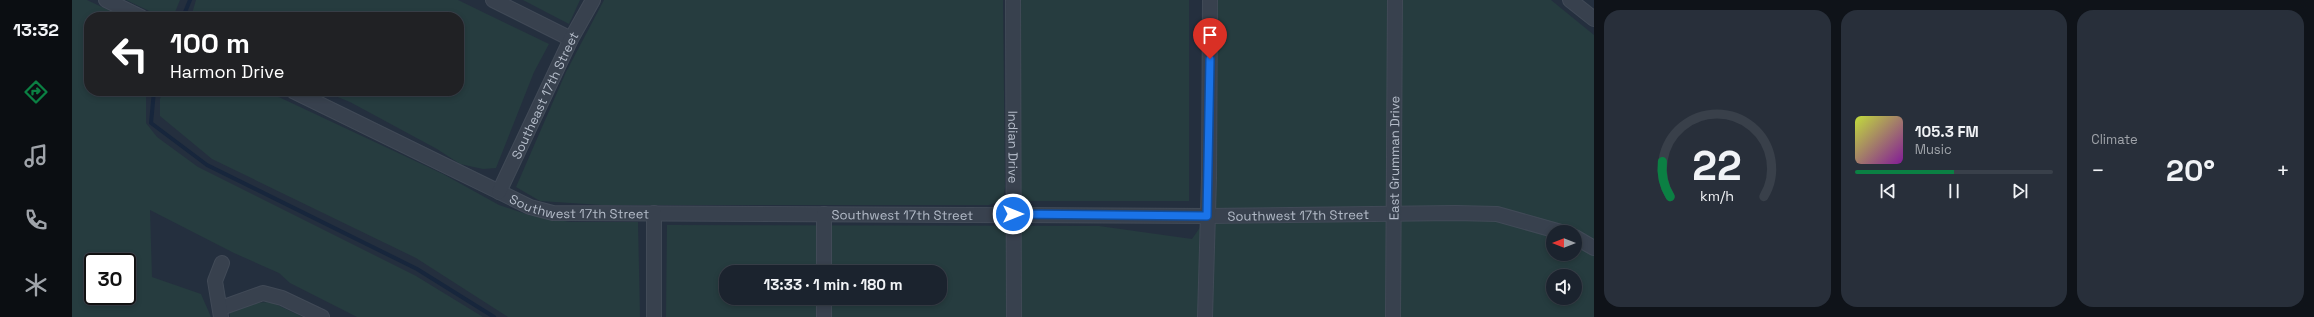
<!DOCTYPE html>
<html lang="en">
<head>
<meta charset="utf-8">
<style>
	:root { --surface:#1b232e; --page:#282f3a; --text:#f1f3f6; --muted:#a0a4aa; --line:#39404a; --accent:#0b8043 }
	body { margin:0; font-family:"Space Grotesk",sans-serif; background:var(--page); color:var(--text); height:100vh; display:flex; flex-direction:column; font-size:15px; white-space:nowrap }
	* { box-sizing:border-box; margin:0 }
	p { font-size:13px; color:var(--muted) }
	.icon { flex:none; width:22px; height:22px; fill:none; stroke:currentColor; stroke-width:2; stroke-linecap:round; stroke-linejoin:round }
	.map { position:relative; flex:1; overflow:hidden }
	.side { display:flex; flex-direction:column; gap:10px; padding:10px; background:#0f1319; width:720px }
	.side>* { flex:none }
	.banner { position:absolute; left:12px; top:12px; width:380px; height:84px; border-radius:16px; box-shadow:0 2px 6px #0003,0 0 0 1px var(--line); background:#202124; color:#fff; overflow:hidden }
	.needle { width:26px; rotate:270deg }
	.controls { position:absolute; left:1474px; top:225px; display:grid; gap:8px }
	.controls a { display:grid; place-items:center; width:36px; height:36px; border-radius:50%; background:var(--surface); box-shadow:0 2px 6px #0003,0 0 0 1px var(--line); font-size:20px }
	.speed { position:absolute; left:12px; top:253px; display:flex; gap:8px; font-size:20px; font-weight:700; text-align:center }
	.speed>* { display:grid; place-content:center; width:52px; height:52px; border-radius:50%; background:var(--surface); box-shadow:0 2px 6px #0003,0 0 0 1px var(--line); line-height:1 }
	.speed .limit { border:2px solid #111; border-radius:6px; background:#fff; color:#111 }
	.pin { position:absolute; display:grid; place-items:center; width:34px; height:34px; color:#fff; margin:-41px -17px; border-radius:50% 50% 50% 0; rotate:-45deg; box-shadow:0 0 4px #0007 }
	.pin .icon { rotate:45deg }
	.me { position:absolute; width:44px; margin:-22px; rotate:90deg; stroke-linejoin:round; filter:drop-shadow(0 0 3px #0008) }
	.turn { display:flex; align-items:center; gap:14px; height:84px; padding:0 20px; font-size:18px }
	.turn .icon { width:52px; height:52px; stroke-width:2.5 }
	.turn b { display:block; font-size:28px; line-height:34px }
	.big { font-size:30px; font-weight:700; line-height:1.1 }
	.side .card { flex:1; display:flex; flex-direction:column; justify-content:center; gap:6px; min-width:0; padding:0 14px; border-radius:16px; background:var(--page) }
	.side .dial { align-items:center; gap:0 }
	.dial svg { height:104px; overflow:visible; fill:none; stroke:var(--line); stroke-width:7; stroke-linecap:round; text-anchor:middle }
	.dial text { fill:var(--text); stroke:none }
	.song { display:flex; align-items:center; gap:12px }
	.cover { width:48px; height:48px; border-radius:6px; background:linear-gradient(135deg,hsl(70 70% 55%),hsl(290 70% 35%)) }
	.played { height:4px; border-radius:2px; background:linear-gradient(90deg,var(--accent) 50%,var(--line) 50%) }
	.keys { display:flex; justify-content:space-around; direction:ltr }
	.heat { display:flex; justify-content:space-between; align-items:center; font-size:22px; direction:ltr }
	.side .tiles { flex:1; display:grid; gap:10px; grid-template-columns:repeat(3,1fr) }
	.trip { position:absolute; left:647px; top:265px; width:228px; height:40px; border-radius:16px; background:var(--surface); box-shadow:0 2px 6px #0003,0 0 0 1px var(--line); font-weight:700; line-height:40px; text-align:center }
	main { display:flex; flex:1; min-height:0 }
	.menu { display:flex; flex-direction:column; width:72px; justify-content:space-around; align-items:center; background:#0b0e12; color:var(--muted) }
	.menu .icon { width:28px; height:28px }
	.menu .on { color:var(--accent) }
	.menu b { font-size:18px; color:var(--text) }
	.map>svg:first-child { display:block }
</style>
</head>
<body>
<main>
<nav class="menu">
<b>13:32</b>
<svg class="icon on" aria-label="directions" viewBox="0 0 24 24"><path d="M12 3l9 9-9 9-9-9zM9 14v-3h6M13 9l2 2-2 2"/></svg>
<svg class="icon" aria-label="music" viewBox="0 0 24 24"><path d="M9 18V5l10-2v13"/><circle cx="6" cy="18" r="3"/><circle cx="16" cy="16" r="3"/></svg>
<svg class="icon" aria-label="phone" viewBox="0 0 24 24"><path d="M5 4h4l2 5-3 2q2 4 5 5l2-3 5 2v4C11 20 4 13 5 4z"/></svg>
<svg class="icon" aria-label="climate" viewBox="0 0 24 24"><path d="M12 3v18M4 7l16 10M4 17L20 7"/></svg>
</nav>
<div class="map">
<svg width="1522" height="317" viewBox="0 0 1522 317">
	<rect width="100%" height="100%" fill="#242f3e"/>
	<!-- green -->
	<g fill="#263c3f" fill-rule="evenodd">
		<path d="M0,0H15L51,17H17V91H74V123L85,137L126,167L344,276L411,317H285L218,283L207,273L162,253L78,210L80,277L129,294L139,317H0ZM21,262H55V296H21Z"/>
		<polygon points="54,0 108,0 101,17 90,17"/>
		<polygon points="124,0 386,0 477,44 462,72 424,168 411,169 388,164 365,149 278,102 251,91 387,91 387,17 165,17 162,11 165,17 119,17"/>
		<polygon points="451,0 508,0 497,24"/>
		<polygon points="532,0 931,0 933,187 931,200 917,205 529,205 468,201 444,187 494,72"/>
		<polygon points="948,0 1117,0 1117,201 955,201 948,193"/>
		<path d="M1145,0H1479L1522,35V317H594L595,225L1027,226L1120,239L1144,204ZM1481,232H1503V254H1481ZM654,272H868V298H654ZM1481,276H1503V298H1481Z"/>
		<polygon points="91,91 194,91 371,174 427,205 457,215 498,222 566,222 568,317 436,317 344,258 140,159 88,116 88,99"/>
		<polygon points="199,302 231,317 158,317 158,313 178,303"/>
	</g>
	<g fill="none" stroke-linecap="round" stroke-linejoin="round">
		<!-- stream -->
		<g stroke="#17263c" stroke-width="4">
			<polyline points="111,17 118,0"/>
			<polyline points="82,91 79,123 135,165 345,269 422,317"/>
		</g>
		<defs>
			<g id="minor">
				<polyline points="34,0 69,17"/>
				<polyline points="421,0 499,39"/>
				<path id="s1" d="M941,0L942,317"/>
				<polyline points="1498,0 1522,19"/>
				<path id="s2" d="M221,91L458,207L481,213L1135,216L1383,213L1425,214L1489,232"/>
				<path id="s3" d="M427,192L499,39L521,0"/>
				<polyline points="582,213 582,317"/>
				<polyline points="752,214 752,272"/>
				<polyline points="1503,237 1522,248"/>
				<polyline points="752,298 752,317"/>
				<polyline points="149,308 191,293 210,298 250,317"/>
				<polyline points="149,317 143,281 150,263"/>
				<polyline points="1133,317 1137,178 1138,0"/>
				<path id="s4" d="M1321,317L1323,0"/>
			</g>
		</defs>
		<!-- minor casing -->
		<use href="#minor" stroke="#414a57" stroke-width="16"/>
		<!-- minor -->
		<use href="#minor" stroke="#38414e" stroke-width="14"/>
	</g>
	<g fill="none" stroke-linecap="round" stroke-linejoin="round">
		<defs>
			<polyline id="route" points="941,214 1135,216 1138,59"/>
		</defs>
		<!-- route casing -->
		<use href="#route" stroke="#114b97" stroke-width="10"/>
		<!-- route -->
		<use href="#route" stroke="#1a73e8" stroke-width="7"/>
	</g>
	<g text-anchor="middle" stroke-width="4" stroke-linejoin="round" paint-order="stroke">
		<!-- street labels -->
		<g font-size="13" fill="#b4bcc9" stroke="#1d2633">
			<text dy="5" stroke="none"><textPath href="#s3" startOffset="107">Southeast 17th Street</textPath></text>
			<text dy="5" stroke="none"><textPath href="#s1" startOffset="147">Indian Drive</textPath></text>
			<text dy="5" stroke="none"><textPath href="#s4" startOffset="159">East Grumman Drive</textPath></text>
			<text dy="5" stroke="none"><textPath href="#s2" startOffset="313">Southwest 17th Street</textPath></text>
			<text dy="5" stroke="none"><textPath href="#s2" startOffset="637">Southwest 17th Street</textPath></text>
			<text dy="5" stroke="none"><textPath href="#s2" startOffset="1033">Southwest 17th Street</textPath></text>
		</g>
	</g>
</svg>
<div class="controls">
<a><svg class="needle" viewBox="-14 -14 28 28"><path d="M0-13l5 13h-10z" fill="#e53935"/><path d="M0 13l5-13h-10z" fill="#a0a4aa"/></svg></a>
<a><svg class="icon" aria-label="sound" viewBox="0 0 24 24"><path d="M4 9h4l5-4v14l-5-4H4zM17 9q2 3 0 6"/></svg></a>
</div>
<div class="speed"><div class="limit">30</div></div>
<div class="pin" style="left:1138px;top:59px;background:#d93025"><svg class="icon" aria-label="arrive" viewBox="0 0 24 24"><path d="M6 21V4h12l-3 4 3 4H6"/></svg></div>
<svg class="me" style="left:941px;top:214px" viewBox="-20 -20 40 40"><circle r="17" fill="#1a73e8" stroke="#fff" stroke-width="3"/><path d="M0-11L8 9 0 5-8 9z" fill="#fff"/></svg>
<div class="trip">13:33 · 1 min · 180 m</div>
<div class="banner">
<div class="turn"><svg class="icon" aria-label="left" viewBox="0 0 24 24"><path d="M17 20v-9H6M10 6l-5 5 5 5"/></svg><div><b>100 m</b>Harmon Drive</div></div>
</div>
</div>
<section class="side">
<div class="tiles">
<div class="card dial"><svg viewBox="0 0 100 80">
<path d="M14 69A42 42 0 1 1 86 69"/>
<path d="M14 69A42 42 0 0 1 8 42" stroke="#0b8043"/>
<text x="50" y="56" font-size="32" font-weight="700">22</text>
<text x="50" y="72" font-size="11">km/h</text>
</svg></div>
<div class="card">
<div class="song"><i class="cover"></i><div><b>105.3 FM</b><p>Music</p></div></div>
<div class="played"></div>
<div class="keys"><svg class="icon" aria-label="previous" viewBox="0 0 24 24"><path d="M18 5L8 12l10 7zM5 5v14"/></svg><svg class="icon" aria-label="pause" viewBox="0 0 24 24"><path d="M8 5v14M16 5v14"/></svg><svg class="icon" aria-label="next" viewBox="0 0 24 24"><path d="M6 5l10 7-10 7zM19 5v14"/></svg></div>
</div>
<div class="card"><p>Climate</p>
<div class="heat"><a>−</a><b class="big">20°</b><a>+</a></div>
</div>
</div>
</section>
</main>
</body>
</html>
